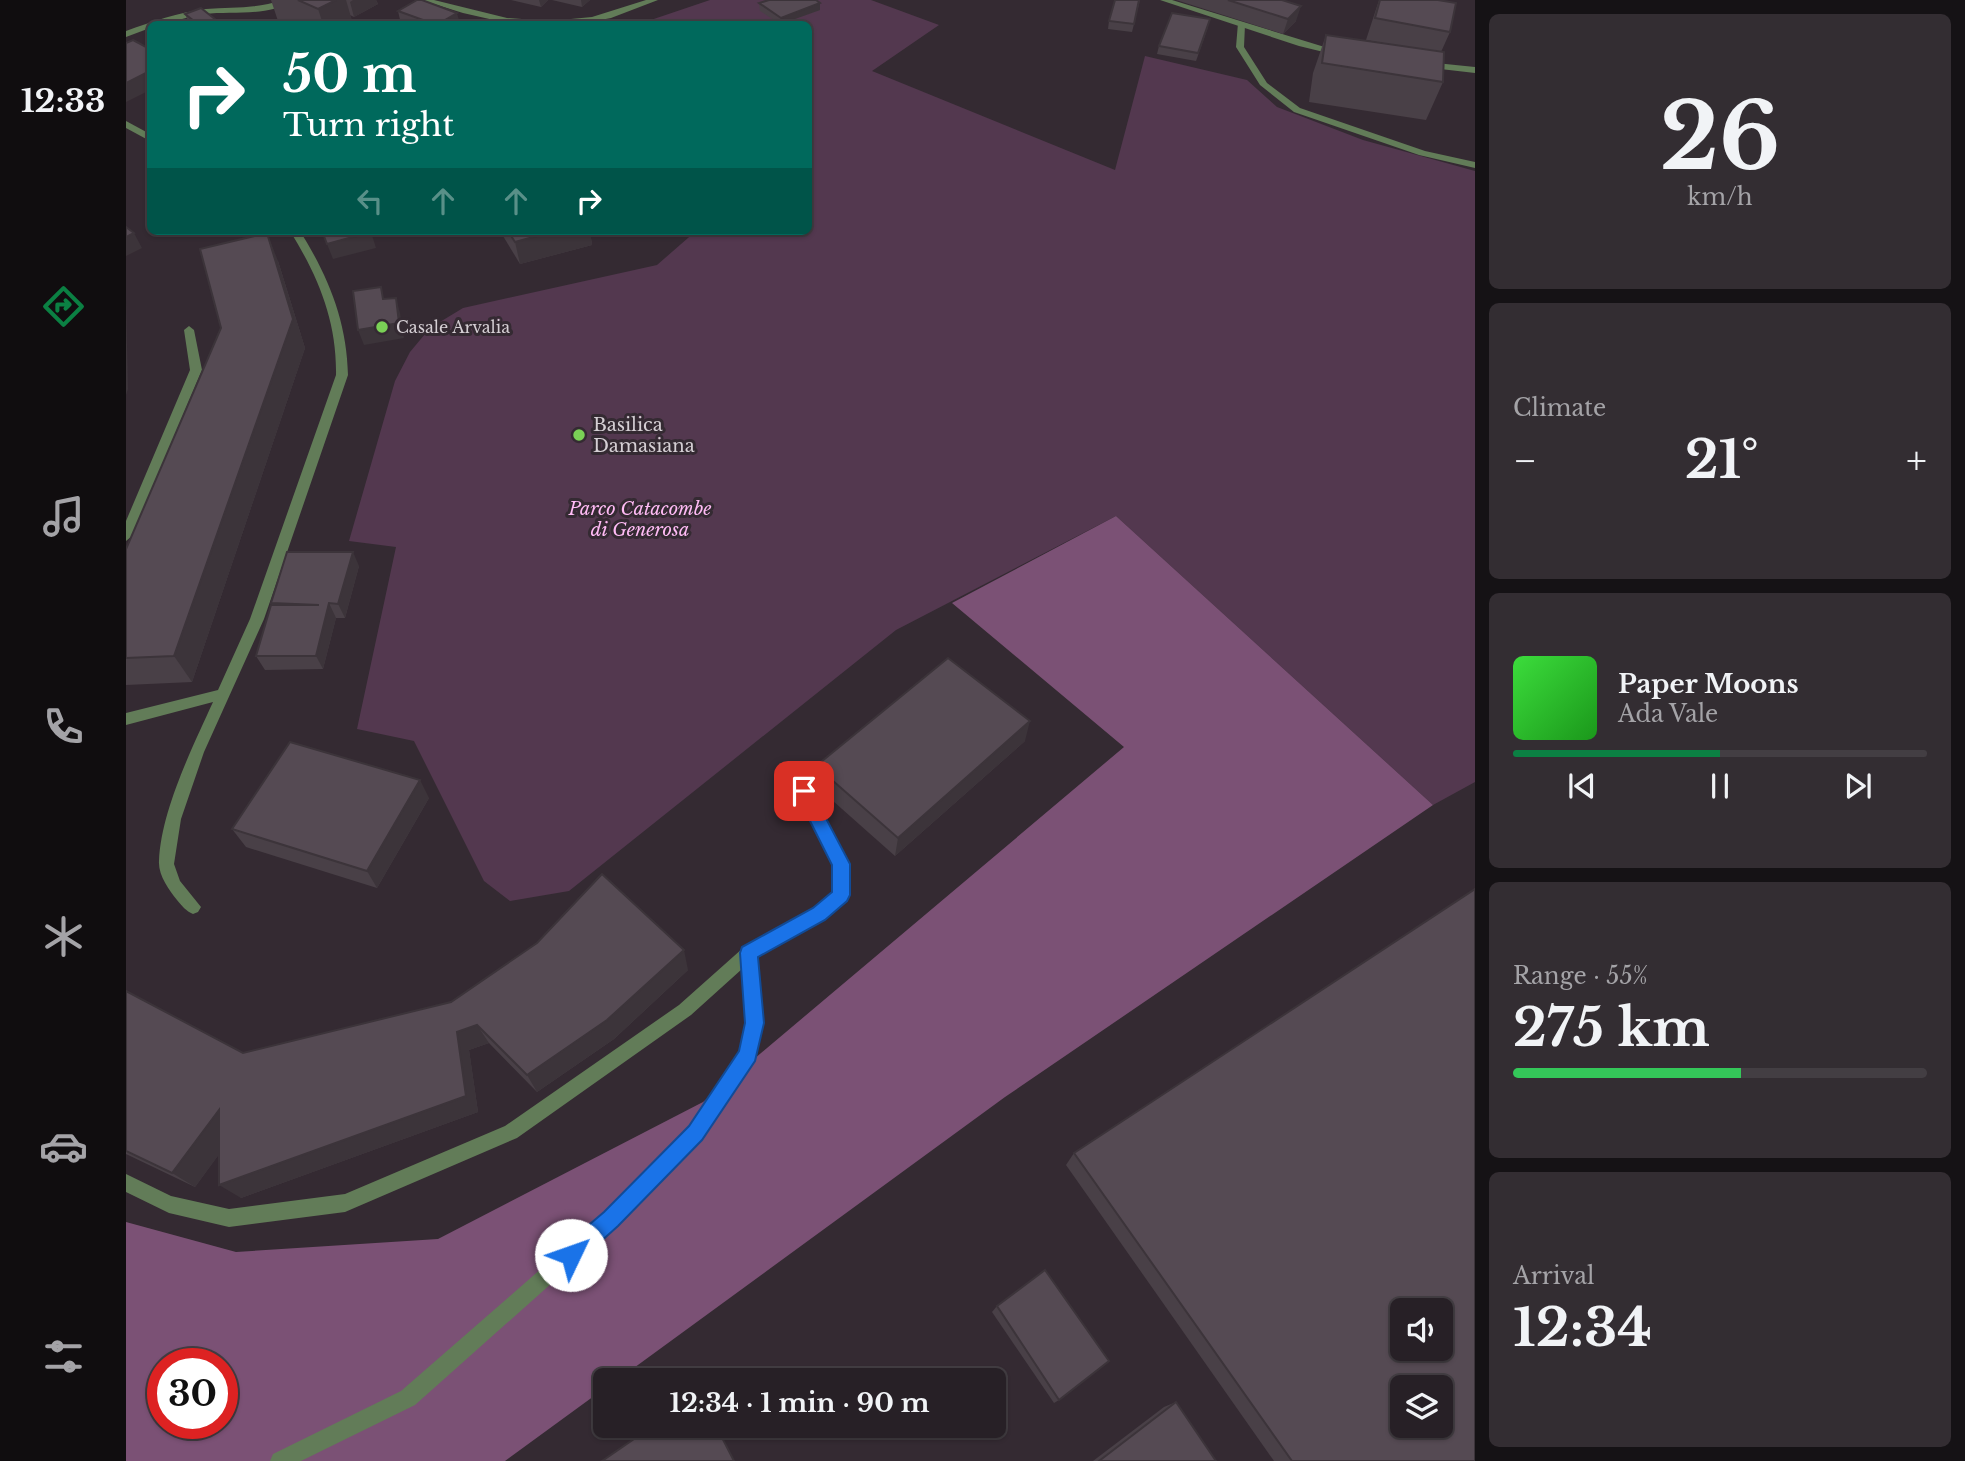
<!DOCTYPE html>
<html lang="en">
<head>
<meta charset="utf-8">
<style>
	:root { --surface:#272026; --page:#332d32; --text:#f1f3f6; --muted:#a4a3a7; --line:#433e43; --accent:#0b8043 }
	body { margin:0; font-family:"Libre Baskerville",serif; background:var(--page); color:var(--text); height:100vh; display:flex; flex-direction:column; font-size:26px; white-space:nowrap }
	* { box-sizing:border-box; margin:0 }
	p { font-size:23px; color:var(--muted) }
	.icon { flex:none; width:38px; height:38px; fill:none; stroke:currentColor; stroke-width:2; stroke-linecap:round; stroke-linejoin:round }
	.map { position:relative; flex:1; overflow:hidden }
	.sheet { display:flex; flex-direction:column; gap:14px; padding:14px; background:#151215; width:490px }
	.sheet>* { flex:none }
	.banner { position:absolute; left:21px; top:21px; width:665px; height:214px; border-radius:10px; box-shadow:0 2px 5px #0004,0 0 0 2px var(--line); background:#00695c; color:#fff; overflow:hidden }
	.controls { position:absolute; left:1264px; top:1298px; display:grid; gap:14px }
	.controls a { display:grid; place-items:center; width:63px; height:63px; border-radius:10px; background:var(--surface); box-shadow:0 2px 5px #0004,0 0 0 2px var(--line); font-size:35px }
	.speed { position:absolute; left:21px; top:1348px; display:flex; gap:14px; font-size:35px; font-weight:700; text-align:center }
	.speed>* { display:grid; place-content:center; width:91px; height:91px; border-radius:50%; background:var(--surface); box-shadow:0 2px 5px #0004,0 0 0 2px var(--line); line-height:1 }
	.speed .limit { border:10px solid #d22; background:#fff; color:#111 }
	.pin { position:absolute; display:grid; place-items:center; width:60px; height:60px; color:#fff; margin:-30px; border-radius:14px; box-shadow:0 4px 10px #0006 }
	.me { position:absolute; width:77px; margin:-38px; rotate:48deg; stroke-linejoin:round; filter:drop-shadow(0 0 5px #0008) }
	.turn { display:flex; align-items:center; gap:24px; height:147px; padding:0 21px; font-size:32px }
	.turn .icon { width:91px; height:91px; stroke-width:2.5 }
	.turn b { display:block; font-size:49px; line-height:60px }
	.lanes { display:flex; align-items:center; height:66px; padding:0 21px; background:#0003; justify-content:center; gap:35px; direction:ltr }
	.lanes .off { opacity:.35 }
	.big { font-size:52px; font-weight:700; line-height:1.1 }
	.sheet .tile { flex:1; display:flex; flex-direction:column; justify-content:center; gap:10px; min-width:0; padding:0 24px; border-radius:10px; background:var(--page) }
	.sheet .dial { align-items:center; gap:0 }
	.dial b { font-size:91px; line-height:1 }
	.song { display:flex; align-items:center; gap:21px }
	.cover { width:84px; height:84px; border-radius:10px; background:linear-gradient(135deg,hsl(120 70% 55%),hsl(120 70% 35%)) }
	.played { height:7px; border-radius:4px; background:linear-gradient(90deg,var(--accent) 50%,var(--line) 50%) }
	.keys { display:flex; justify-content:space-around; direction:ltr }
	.heat { display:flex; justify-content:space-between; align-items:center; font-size:38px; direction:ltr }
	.charge { height:10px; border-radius:5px; background:linear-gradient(90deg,#34c759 55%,var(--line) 0) }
	.trip { position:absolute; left:467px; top:1368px; width:413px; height:70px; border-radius:10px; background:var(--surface); box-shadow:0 2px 5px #0004,0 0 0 2px var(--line); font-weight:700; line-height:70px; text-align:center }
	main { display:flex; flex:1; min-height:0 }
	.tab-bar { display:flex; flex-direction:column; width:126px; justify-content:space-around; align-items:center; background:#100d0f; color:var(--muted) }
	.tab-bar .icon { width:49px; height:49px }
	.tab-bar .on { color:var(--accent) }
	.tab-bar b { font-size:32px; color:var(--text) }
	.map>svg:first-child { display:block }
</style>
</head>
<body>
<main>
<nav class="tab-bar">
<b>12:33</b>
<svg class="icon on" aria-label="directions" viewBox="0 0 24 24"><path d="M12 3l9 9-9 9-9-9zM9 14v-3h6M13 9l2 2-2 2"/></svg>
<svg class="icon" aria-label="music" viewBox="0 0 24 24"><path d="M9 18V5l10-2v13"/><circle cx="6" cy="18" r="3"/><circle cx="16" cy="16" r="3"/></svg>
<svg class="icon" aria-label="phone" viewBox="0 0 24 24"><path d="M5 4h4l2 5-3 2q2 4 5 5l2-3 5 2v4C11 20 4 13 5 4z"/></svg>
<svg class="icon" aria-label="climate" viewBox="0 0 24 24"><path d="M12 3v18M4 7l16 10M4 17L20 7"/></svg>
<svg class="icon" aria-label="car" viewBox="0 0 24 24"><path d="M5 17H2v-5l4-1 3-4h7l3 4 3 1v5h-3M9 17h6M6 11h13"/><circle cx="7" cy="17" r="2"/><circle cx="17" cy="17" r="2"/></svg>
<svg class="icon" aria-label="filters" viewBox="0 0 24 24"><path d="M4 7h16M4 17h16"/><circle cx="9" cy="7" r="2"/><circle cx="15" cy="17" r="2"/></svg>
</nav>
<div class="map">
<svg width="1349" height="1461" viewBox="0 0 1349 1461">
	<rect width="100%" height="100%" fill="#342a32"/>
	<!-- green -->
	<polygon fill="#53384f" points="584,0 745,0 813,25 746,71 989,170 1019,56 1121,80 1151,107 1237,140 1349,171 1349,782 1307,805 990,516 770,630 443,891 384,901 358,881 288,741 231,729 270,547 223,541 269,381 284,352 304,328 337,308 531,265 570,231 682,231 682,24 513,24"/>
	<!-- forest -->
	<path fill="#7b5175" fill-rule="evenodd" d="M990,516L1307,805L879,1097L490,1381H480L479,1388L379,1461H0V1222L110,1252L312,1239L577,1102L998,747L826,603ZM37,1363H96V1423H37Z"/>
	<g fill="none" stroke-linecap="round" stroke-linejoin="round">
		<!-- lane -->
		<g fill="#627c58" fill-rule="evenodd">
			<polygon points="1112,23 1119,25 1118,47 1141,83 1174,108 1299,151 1349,162 1349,168 1293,155 1168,112 1134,85 1110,47"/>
			<polygon points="63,326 68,330 76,370 6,536 0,541 0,521 64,370 58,330"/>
		</g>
		<!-- street -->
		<g fill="#627c58" fill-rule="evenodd">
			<path d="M156,0H168C143,17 107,11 78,14C60,17 43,24 24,24V28L0,37V31C25,22 53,12 80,9C106,7 131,9 156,0Z"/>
			<polygon points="295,0 308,0 381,18 424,21 466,17 520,0 532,0 485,18 453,24 381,23 337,13"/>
			<polygon points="1034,0 1046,0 1218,53 1214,56 1173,46"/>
			<polygon points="1300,62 1349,67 1349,73 1297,67 1297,63"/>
			<polygon points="0,121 24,134 24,141 0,128"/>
			<path d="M164,231H174C202,276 221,321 222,375L138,619L78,752L55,819L48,864L54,881L75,907L72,912L67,914C60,911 56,906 51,900C43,890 32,875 33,861C35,811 66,748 87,702L0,725V713L92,690L124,619L210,375C211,321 192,276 164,231Z"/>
			<path d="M678,785L683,787C696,812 734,869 722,897C714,916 651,946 631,957L636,1023L630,1055L575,1139L491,1225L289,1405L175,1461H144L147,1454L275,1391L479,1213L563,1127L614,1052L620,1023L616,969L565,1015L391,1138L219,1212L103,1227L43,1213L0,1192V1174L45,1196L103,1209L219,1194L379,1126L553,1005L617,948L688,909L707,892V864L671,791L673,787Z"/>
		</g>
	</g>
	<!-- wall -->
	<g fill="#494047">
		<polygon points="145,0 250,0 252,4 228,17 224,15 227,24 153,24"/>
		<polygon points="385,0 422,0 415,7"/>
		<polygon points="426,0 464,0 456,7"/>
		<polygon points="1014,0 1006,32 982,29 983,21"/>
		<polygon points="1050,0 1156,0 1170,21 1157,34"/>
		<polygon points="1253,0 1312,0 1324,32 1315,52 1317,82 1300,120 1183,102 1187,73 1200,35 1274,46 1240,40"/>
		<polygon points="633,3 694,10 654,24 634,11"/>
		<polygon points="272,11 334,24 275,24"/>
		<polygon points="59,14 90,20 92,24 66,24 62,21"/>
		<polygon points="1082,27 1070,61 1031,54 1033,46"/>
		<polygon points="374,231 464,231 466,245 394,264"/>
		<polygon points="152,261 179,348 66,682 0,685 0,549"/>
		<polygon points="233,566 219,618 210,618 197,669 139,670 130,656 146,605 145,603"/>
		<polygon points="899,741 769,856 689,785 690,766"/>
		<polygon points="303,798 251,888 120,847 106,829"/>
		<polygon points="562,970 488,1039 411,1092 363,1043 343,1050 352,1112 115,1198 93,1154 69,1187 0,1154 0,991 117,1053"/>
		<polygon points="948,1153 1349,1461 1148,1461 940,1165"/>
		<polygon points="871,1306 933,1400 928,1403 866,1312"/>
		<polygon points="1050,1402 1090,1461 967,1461 1038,1407"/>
	</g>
	<!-- shaded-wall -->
	<g fill="#3c343a">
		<polygon points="210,0 220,0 227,24 197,24 192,9"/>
		<polygon points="227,0 250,0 252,4 228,17 224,2"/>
		<polygon points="413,0 422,0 415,7"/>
		<polygon points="455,0 464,0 456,7"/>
		<polygon points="694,3 694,10 655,24 655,18"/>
		<polygon points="1175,6 1170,21 1157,34 1162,19"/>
		<polygon points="331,13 334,24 312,24"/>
		<polygon points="90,20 92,24 78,24"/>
		<polygon points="24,71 24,83 23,82 24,90 0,102 0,83"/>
		<polygon points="429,231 464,231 466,245 394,264 389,242"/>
		<polygon points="245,232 250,248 207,259 201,244"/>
		<polygon points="8,233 16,248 0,256 0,237"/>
		<polygon points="141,233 152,261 179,348 66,682 48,656"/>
		<polygon points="270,298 274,313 278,338 238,345 232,330"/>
		<polygon points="0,300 2,389 0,395"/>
		<polygon points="227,552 233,566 219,618 212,604"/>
		<polygon points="203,603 210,618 197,669 190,656"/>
		<polygon points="904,721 899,741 769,856 772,838"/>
		<polygon points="294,780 303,798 251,888 241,871"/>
		<polygon points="558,950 562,970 488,1039 411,1092 401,1075"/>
		<polygon points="351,1025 363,1043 343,1050 352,1112 115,1198 93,1185 331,1032"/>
		<polygon points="93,1110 114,1126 69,1187 46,1173"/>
	</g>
	<!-- building -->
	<g fill="#554a53" stroke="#3c343a" stroke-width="2" fill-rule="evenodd">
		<polygon points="172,0 210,0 192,9"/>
		<polygon points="291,0 296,0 331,13 312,24 308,24 272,11"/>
		<polygon points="643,0 690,0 694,3 655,18 633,3"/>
		<polygon points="989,0 1013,0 1008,24 983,21"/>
		<polygon points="1102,0 1156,0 1175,6 1162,19"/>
		<polygon points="1254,0 1312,0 1330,3 1324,32 1249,18"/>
		<polygon points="75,8 90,20 78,24 72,24 59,14"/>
		<polygon points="1046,13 1084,19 1072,53 1033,46"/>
		<polygon points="254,20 266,24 247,24"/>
		<polygon points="1200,35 1318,52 1317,82 1196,63"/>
		<polygon points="7,40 24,49 24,71 0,83 0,43"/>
		<polygon points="0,227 8,233 0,237"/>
		<polygon points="196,231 245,231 245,232 201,244"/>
		<polygon points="382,231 429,231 389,242"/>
		<polygon points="141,233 167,319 48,656 0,658 0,549 95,328 74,249"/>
		<polygon points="255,287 257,299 270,298 273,323 232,330 227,291"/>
		<polygon points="161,552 227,552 212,604 203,603 190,656 130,656 145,605 193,605 145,603"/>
		<polygon points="822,658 904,721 772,838 690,766"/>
		<polygon points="164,742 294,780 241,871 106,829"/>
		<polygon points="476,874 558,950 481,1020 401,1075 351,1025 331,1032 340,1096 93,1185 93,1110 46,1173 0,1151 0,991 117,1053 325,1002 411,943"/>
		<path d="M1349,889V1461H1166L948,1153ZM1276,1311H1314V1349H1276ZM1276,1388H1314V1426H1276Z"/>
		<polygon points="919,1270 983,1361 933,1400 871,1306"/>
		<polygon points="1050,1402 1090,1461 973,1461"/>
		<polygon points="527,1426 590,1426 608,1461 476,1461"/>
	</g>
	<!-- route -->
	<polygon fill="#1a73e8" stroke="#114b97" stroke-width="2" points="678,784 683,786 724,864 724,895 721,901 699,920 632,957 638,1023 629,1061 576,1140 492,1226 452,1262 445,1265 437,1262 434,1255 437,1247 478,1212 563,1126 613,1051 619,1023 614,953 616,947 687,908 706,892 706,865 669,791 672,786"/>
	<!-- markers -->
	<g fill="#7ad156" stroke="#342a32" stroke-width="2.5">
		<circle cx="256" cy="327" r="7"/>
		<circle cx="453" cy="435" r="7"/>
	</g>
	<g text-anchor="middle" stroke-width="6" stroke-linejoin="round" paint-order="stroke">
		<!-- far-poi labels -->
		<g font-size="16" fill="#d5cfd4" stroke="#342a32" text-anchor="start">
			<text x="270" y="333">Casale Arvalia</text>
		</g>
		<!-- poi labels -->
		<g font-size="18" fill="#d5cfd4" stroke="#342a32" text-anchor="start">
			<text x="467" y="431">Basilica<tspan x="467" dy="21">Damasiana</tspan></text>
		</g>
		<!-- park labels -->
		<g font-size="18" font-style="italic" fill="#ffbbf5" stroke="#342a32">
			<text x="514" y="515">Parco Catacombe<tspan x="514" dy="21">di Generosa</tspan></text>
		</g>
	</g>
</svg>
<div class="controls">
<a><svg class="icon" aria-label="sound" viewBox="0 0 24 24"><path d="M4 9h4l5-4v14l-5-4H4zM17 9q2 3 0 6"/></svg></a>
<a><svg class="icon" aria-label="layers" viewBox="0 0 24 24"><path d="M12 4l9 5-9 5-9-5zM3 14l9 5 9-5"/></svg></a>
</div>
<div class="speed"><div class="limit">30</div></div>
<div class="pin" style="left:678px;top:791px;background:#d93025"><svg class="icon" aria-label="arrive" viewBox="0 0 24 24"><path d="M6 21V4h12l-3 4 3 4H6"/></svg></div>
<svg class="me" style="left:445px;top:1255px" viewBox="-20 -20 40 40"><circle r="19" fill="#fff"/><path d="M0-13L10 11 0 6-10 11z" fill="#1a73e8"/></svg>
<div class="trip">12:34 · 1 min · 90 m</div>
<div class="banner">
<div class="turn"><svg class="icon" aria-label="right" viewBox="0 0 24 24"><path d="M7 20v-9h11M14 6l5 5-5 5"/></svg><div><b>50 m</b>Turn right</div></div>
<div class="lanes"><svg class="icon off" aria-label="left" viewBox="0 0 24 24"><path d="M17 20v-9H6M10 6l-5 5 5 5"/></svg><svg class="icon off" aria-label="ahead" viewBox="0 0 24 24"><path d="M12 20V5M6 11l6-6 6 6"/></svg><svg class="icon off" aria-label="ahead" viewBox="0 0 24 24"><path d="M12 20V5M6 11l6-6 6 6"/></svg><svg class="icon" aria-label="right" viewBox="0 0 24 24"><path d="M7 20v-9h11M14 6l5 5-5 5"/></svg></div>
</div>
</div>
<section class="sheet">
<div class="tile dial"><b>26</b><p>km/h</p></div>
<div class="tile"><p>Climate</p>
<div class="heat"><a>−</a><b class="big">21°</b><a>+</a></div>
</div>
<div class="tile">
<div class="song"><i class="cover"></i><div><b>Paper Moons</b><p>Ada Vale</p></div></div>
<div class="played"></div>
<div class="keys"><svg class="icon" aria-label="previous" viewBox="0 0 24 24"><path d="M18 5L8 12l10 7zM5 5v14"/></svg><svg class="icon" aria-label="pause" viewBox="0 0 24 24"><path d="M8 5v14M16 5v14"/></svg><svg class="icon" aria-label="next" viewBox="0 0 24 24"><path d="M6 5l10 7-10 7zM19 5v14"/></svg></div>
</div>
<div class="tile"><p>Range · 55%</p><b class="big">275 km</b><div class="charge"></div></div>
<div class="tile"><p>Arrival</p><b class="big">12:34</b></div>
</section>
</main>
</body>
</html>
